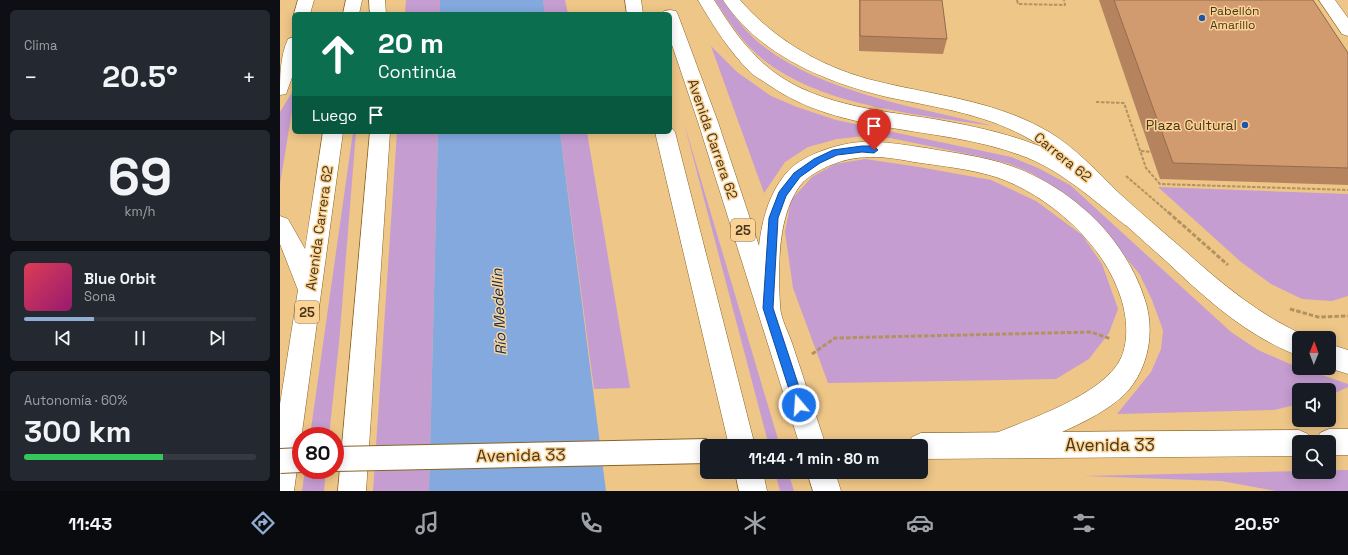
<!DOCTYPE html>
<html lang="es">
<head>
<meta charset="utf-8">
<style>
	:root { --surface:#171b24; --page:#242831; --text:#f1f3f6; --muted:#9ea1a6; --line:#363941; --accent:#92add3 }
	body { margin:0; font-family:"Space Grotesk",sans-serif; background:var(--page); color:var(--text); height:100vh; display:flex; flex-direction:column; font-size:15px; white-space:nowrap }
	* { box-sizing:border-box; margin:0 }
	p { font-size:13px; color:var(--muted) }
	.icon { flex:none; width:22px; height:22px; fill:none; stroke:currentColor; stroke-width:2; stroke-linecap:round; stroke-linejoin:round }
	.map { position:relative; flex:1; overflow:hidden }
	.sheet { display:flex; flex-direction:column; gap:10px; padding:10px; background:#0d0f14; width:280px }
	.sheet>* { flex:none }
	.banner { position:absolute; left:12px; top:12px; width:380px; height:122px; border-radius:6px; box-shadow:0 2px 10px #0003; background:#0b6e4f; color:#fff; overflow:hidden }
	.needle { width:26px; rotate:1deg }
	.tools { position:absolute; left:1012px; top:331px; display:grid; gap:8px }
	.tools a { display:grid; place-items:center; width:44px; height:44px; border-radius:6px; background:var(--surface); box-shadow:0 2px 10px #0003; font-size:20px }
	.speed { position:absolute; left:12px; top:427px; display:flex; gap:8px; font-size:20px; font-weight:700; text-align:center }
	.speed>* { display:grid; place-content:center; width:52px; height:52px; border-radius:50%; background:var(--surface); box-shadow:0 2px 10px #0003; line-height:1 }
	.speed .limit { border:6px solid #d22; background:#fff; color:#111 }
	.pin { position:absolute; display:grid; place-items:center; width:34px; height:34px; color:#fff; margin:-41px -17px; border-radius:50% 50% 50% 0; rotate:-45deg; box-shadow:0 0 4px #0007 }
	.pin .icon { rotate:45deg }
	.me { position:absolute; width:44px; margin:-22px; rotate:342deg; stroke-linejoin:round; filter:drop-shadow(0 0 3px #0008) }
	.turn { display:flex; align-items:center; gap:14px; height:84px; padding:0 20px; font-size:18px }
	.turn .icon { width:52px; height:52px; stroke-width:2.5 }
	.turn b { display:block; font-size:28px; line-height:34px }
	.then { display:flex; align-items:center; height:38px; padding:0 20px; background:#0003; gap:8px; font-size:15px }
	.big { font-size:30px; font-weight:600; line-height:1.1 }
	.sheet .tile { flex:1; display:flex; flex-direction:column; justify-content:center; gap:6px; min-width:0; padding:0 14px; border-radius:6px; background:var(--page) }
	.sheet .dial { align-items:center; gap:0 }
	.dial b { font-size:52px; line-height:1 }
	.song { display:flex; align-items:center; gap:12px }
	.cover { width:48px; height:48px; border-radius:6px; background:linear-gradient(135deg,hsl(350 70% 55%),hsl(320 70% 35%)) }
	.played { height:4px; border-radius:2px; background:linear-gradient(90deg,var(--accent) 30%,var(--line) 30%) }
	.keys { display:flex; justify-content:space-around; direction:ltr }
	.heat { display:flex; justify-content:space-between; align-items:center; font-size:22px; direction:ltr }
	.charge { height:6px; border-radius:3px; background:linear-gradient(90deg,#34c759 60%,var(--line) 0) }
	.trip { position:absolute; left:420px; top:439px; width:228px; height:40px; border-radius:6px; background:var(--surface); box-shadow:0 2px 10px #0003; font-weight:600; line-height:40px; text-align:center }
	.tab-bar { display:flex; height:64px; justify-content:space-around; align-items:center; background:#090b0e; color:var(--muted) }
	.tab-bar .icon { width:28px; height:28px }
	.tab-bar .selected { color:var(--accent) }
	.tab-bar b { font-size:18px; color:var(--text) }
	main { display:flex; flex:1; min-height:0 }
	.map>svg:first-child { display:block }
</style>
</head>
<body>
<main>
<section class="sheet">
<div class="tile"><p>Clima</p>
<div class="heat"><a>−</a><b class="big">20.5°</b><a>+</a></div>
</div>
<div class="tile dial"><b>69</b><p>km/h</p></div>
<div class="tile">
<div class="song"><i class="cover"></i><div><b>Blue Orbit</b><p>Sona</p></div></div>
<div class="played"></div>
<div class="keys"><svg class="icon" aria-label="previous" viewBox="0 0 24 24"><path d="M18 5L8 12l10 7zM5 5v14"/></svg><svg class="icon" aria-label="pause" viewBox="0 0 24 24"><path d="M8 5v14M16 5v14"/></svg><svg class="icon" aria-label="next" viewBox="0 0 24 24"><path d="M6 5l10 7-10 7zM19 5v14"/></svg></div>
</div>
<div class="tile"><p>Autonomía · 60%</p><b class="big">300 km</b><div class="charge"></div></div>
</section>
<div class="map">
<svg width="1068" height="491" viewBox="0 0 1068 491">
	<rect width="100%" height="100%" fill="#eec688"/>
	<!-- green -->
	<g fill="#c59dd1">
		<polygon points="126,0 160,0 160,14 125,14"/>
		<polygon points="263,0 285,0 288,14 265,14"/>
		<path d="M435,0H442C453,14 464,30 478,42C537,92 639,108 714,126C641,115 545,107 485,61C464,45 449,22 435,0Z"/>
		<polygon points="431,46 457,72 491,96 517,107 556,120 731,157 758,168 790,185 951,332 978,350 1010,364 1068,384 1068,387 1049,396 1049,390 1019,390 1019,404 994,410 837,414 871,372 881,349 883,330 872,300 860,275 841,251 782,193 753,174 730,164 698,156 610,138 585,136 557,139 528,147 505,162 484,193"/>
		<polygon points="14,89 14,99 0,184 0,112"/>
		<polygon points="404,123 500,446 489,446"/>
		<polygon points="73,132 76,132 59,343 49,436 30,436"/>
		<polygon points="117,132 158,132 149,491 93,491"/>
		<polygon points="280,132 307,132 350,388 314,389"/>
		<polygon points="585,159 639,167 711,180 756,201 802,235 822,264 838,309 829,333 809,359 776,379 548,383 513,288 505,232 511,200 532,177 555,164"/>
		<polygon points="878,187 1068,194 1068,296 1052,301 1022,299 991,284 961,262"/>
		<polygon points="25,470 46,470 44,491 22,491"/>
		<polygon points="1049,470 1068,470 1068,491 996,491 941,481 804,476 1019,471 1049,472"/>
		<polygon points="495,472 508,472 514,491 500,491"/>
	</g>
	<!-- water -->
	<g fill="#84a9df">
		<polygon points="160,0 263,0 265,14 160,14"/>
		<polygon points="158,132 280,132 326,491 149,491"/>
	</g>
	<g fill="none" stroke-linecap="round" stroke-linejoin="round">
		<defs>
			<g id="tertiary">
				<path d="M443,0H460C494,39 538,65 588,79C649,95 713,99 769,132C796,148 817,172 840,194C861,213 882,231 904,250C942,284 980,316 1028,337L1019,338V356C967,336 927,300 887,262C866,243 845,225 825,206C800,180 776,153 744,136C701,113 654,107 607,97C545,82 479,55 443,0Z"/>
				<polygon points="1049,344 1068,350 1068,374 1049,368"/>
			</g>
			<polygon id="secondary" points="1039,0 1055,0 1068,18 1068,36 1062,34"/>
			<g id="primary">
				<polygon points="1049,429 1068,429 1068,455 1049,455 1049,442 1036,442 1040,433"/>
				<polygon points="1019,430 1028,434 1032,442 1019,442 1019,456 641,459 641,446 628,446 632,437 641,433"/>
			</g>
			<g id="trunk">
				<polygon points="18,0 34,0 30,14 14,14"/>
				<polygon points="66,0 82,0 79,14 63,14"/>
				<polygon points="89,0 105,0 106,14 90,14"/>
				<polygon points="345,0 361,0 363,14 347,14"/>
				<path d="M418,0H434C449,24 463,45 484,64C530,105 597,110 654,119C688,125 722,132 754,144C794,158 827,187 861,213L864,219L861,225L853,228L845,225C812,199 780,169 740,155C659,125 562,136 489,85C483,81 476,77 471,73C449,51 434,27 418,0Z"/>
				<path d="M390,10L396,11L398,15L438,122L479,246C482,219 490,190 509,170C525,154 560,143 582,142C603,141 625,145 646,148C674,153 703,156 731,166C792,188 845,237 865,300C875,331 869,367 847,392C818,422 758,441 720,457L711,453L707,444L711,435C747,420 824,395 841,358C849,340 847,317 841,298C824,244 769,195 716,177C690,169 662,166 634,162C599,155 569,153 537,172C532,175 527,178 523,182C497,212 498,267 500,305C500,318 509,333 513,346C524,379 535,413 546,446H520L418,122L390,39V14H382L384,11Z"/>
				<path d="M14,37V72L6,94L0,95C0,76 0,56 8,39Z"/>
				<polygon points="390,126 395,132 475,446 449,446 375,132 390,132"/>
				<polygon points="43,132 63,132 14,491 0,491 0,404 18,290 0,244 0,216 8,219 25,249"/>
				<polygon points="90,132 110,132 86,491 58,491"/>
				<polygon points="455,472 483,472 487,491 459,491"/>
				<polygon points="527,472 555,472 561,491 533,491"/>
			</g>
		</defs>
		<!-- tertiary casing -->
		<use href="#tertiary" stroke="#886424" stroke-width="1"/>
		<!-- secondary casing -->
		<use href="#secondary" stroke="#886424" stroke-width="1"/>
		<!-- primary casing -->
		<use href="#primary" stroke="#886424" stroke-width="1"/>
		<!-- trunk casing -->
		<use href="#trunk" stroke="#886424" stroke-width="1"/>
		<!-- path-far1 -->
		<g stroke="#b29261" stroke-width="2" stroke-dasharray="3.5 1.5" stroke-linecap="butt">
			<polyline points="737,0 738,4 785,5 784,0"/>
			<polyline points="816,102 844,103 866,168 880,184 1068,190"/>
			<polyline points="861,151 871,152"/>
			<polyline points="846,176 889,213"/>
		</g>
		<!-- path -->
		<g stroke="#b29261" stroke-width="3" stroke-dasharray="4.5 2" stroke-linecap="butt">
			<polyline points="888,212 948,265"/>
			<polyline points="1010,309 1038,317 1068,316"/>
			<polyline points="532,354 555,338 811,332 831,339"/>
		</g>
		<!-- tertiary -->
		<use href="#tertiary" fill="#fff" fill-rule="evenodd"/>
		<!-- secondary -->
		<use href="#secondary" fill="#fff" fill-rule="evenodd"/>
		<!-- primary -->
		<use href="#primary" fill="#fff" fill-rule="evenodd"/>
		<!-- trunk -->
		<use href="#trunk" fill="#fff" fill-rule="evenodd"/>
		<defs>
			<g id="primary-bridge">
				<polyline points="55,459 427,451"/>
				<polyline points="0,461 21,460"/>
			</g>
		</defs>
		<!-- primary-bridge casing -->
		<use href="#primary-bridge" stroke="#886424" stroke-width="26" stroke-linecap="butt"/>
		<!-- primary-bridge -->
		<use href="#primary-bridge" stroke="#fff" stroke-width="24"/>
	</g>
	<!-- wall -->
	<g fill="#b5845f">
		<polygon points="579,0 662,0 667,39 663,54 579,51"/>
		<polygon points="819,0 1033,0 1068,53 1068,185 880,179"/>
	</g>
	<!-- building -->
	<g fill="#d29a6f" stroke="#936c4e">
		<polygon points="580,0 662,0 667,39 580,36"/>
		<polygon points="834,0 1033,0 1068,53 1068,168 893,163"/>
	</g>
	<!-- route -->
	<polygon fill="#1a73e8" stroke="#114b97" points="582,146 594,146 598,150 594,153 582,152 557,155 540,163 520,177 506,196 498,218 493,308 525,405 523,408 519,410 516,408 514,405 483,308 489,218 499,192 514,173 534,159 553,150"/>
	<!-- markers -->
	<g fill="#1e57a9" stroke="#fcd394" stroke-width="1.5">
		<circle cx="922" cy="18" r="4"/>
		<circle cx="965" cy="125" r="4"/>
	</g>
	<g text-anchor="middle" stroke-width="3" stroke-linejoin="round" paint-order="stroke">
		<!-- far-poi labels -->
		<g font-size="12" fill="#46361c" stroke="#fcd394" text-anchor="start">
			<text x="930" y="15">Pabellón<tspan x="930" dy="14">Amarillo</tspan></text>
		</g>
		<!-- shield labels -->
		<g fill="#fcd394" stroke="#7d6540" stroke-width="1">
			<rect x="451" y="219" width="24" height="22" rx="3"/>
			<rect x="15" y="301" width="24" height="22" rx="3"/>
		</g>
		<g font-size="13" font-weight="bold" fill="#46361c">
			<text x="463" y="235">25</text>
			<text x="27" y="317">25</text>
		</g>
		<!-- poi labels -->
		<g font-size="14" fill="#46361c" stroke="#fcd394" text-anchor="end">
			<text x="957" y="130">Plaza Cultural</text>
		</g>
		<!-- street labels -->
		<g font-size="14" fill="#46361c" stroke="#fcd394">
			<text transform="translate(433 139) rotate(71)" y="5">Avenida Carrera 62</text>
			<text transform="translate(783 157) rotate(39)" y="5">Carrera 62</text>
			<text transform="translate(39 228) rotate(-82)" y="5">Avenida Carrera 62</text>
		</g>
		<!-- water labels -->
		<g font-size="15" font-style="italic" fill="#082b5b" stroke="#fcd394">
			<text transform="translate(219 312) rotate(-93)" y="5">Río Medellín</text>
		</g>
		<!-- near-street labels -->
		<g font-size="17" fill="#46361c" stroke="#fcd394">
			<text x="830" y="451">Avenida 33</text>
			<text transform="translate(241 455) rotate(-1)" y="6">Avenida 33</text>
		</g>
	</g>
</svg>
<div class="tools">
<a><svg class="needle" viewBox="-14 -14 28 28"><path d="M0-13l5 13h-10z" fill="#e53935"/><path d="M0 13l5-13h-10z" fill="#9ea1a6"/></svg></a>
<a><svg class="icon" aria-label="sound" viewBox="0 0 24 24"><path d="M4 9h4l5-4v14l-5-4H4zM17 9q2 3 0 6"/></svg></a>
<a><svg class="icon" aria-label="search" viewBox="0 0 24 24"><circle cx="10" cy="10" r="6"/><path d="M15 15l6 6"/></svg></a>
</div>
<div class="speed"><div class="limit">80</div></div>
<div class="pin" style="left:594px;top:150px;background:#d93025"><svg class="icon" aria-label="arrive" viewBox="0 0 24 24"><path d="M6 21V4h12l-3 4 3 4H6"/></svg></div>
<svg class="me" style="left:519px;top:405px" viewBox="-20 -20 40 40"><circle r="17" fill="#1a73e8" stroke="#fff" stroke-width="3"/><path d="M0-11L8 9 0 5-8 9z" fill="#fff"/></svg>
<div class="trip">11:44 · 1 min · 80 m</div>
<div class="banner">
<div class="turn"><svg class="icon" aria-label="ahead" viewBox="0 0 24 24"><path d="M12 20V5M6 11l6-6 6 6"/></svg><div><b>20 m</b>Continúa</div></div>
<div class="then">Luego<svg class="icon" aria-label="arrive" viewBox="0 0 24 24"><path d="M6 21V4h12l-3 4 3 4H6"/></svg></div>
</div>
</div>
</main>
<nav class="tab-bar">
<b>11:43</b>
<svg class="icon selected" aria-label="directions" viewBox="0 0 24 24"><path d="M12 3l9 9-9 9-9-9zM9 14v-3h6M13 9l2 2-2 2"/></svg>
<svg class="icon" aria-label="music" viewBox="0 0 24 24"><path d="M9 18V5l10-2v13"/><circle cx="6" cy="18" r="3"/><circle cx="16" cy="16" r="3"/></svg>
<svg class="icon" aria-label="phone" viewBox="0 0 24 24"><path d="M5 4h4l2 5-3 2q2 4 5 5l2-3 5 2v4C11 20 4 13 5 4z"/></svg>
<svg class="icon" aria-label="climate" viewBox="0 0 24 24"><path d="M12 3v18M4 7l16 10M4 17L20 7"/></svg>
<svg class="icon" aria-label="car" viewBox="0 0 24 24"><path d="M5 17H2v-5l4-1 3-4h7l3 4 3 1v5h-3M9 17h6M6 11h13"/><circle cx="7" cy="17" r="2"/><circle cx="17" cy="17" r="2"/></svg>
<svg class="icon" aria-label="filters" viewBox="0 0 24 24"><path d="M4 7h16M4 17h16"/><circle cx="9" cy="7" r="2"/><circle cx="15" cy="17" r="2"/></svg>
<b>20.5°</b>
</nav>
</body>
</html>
